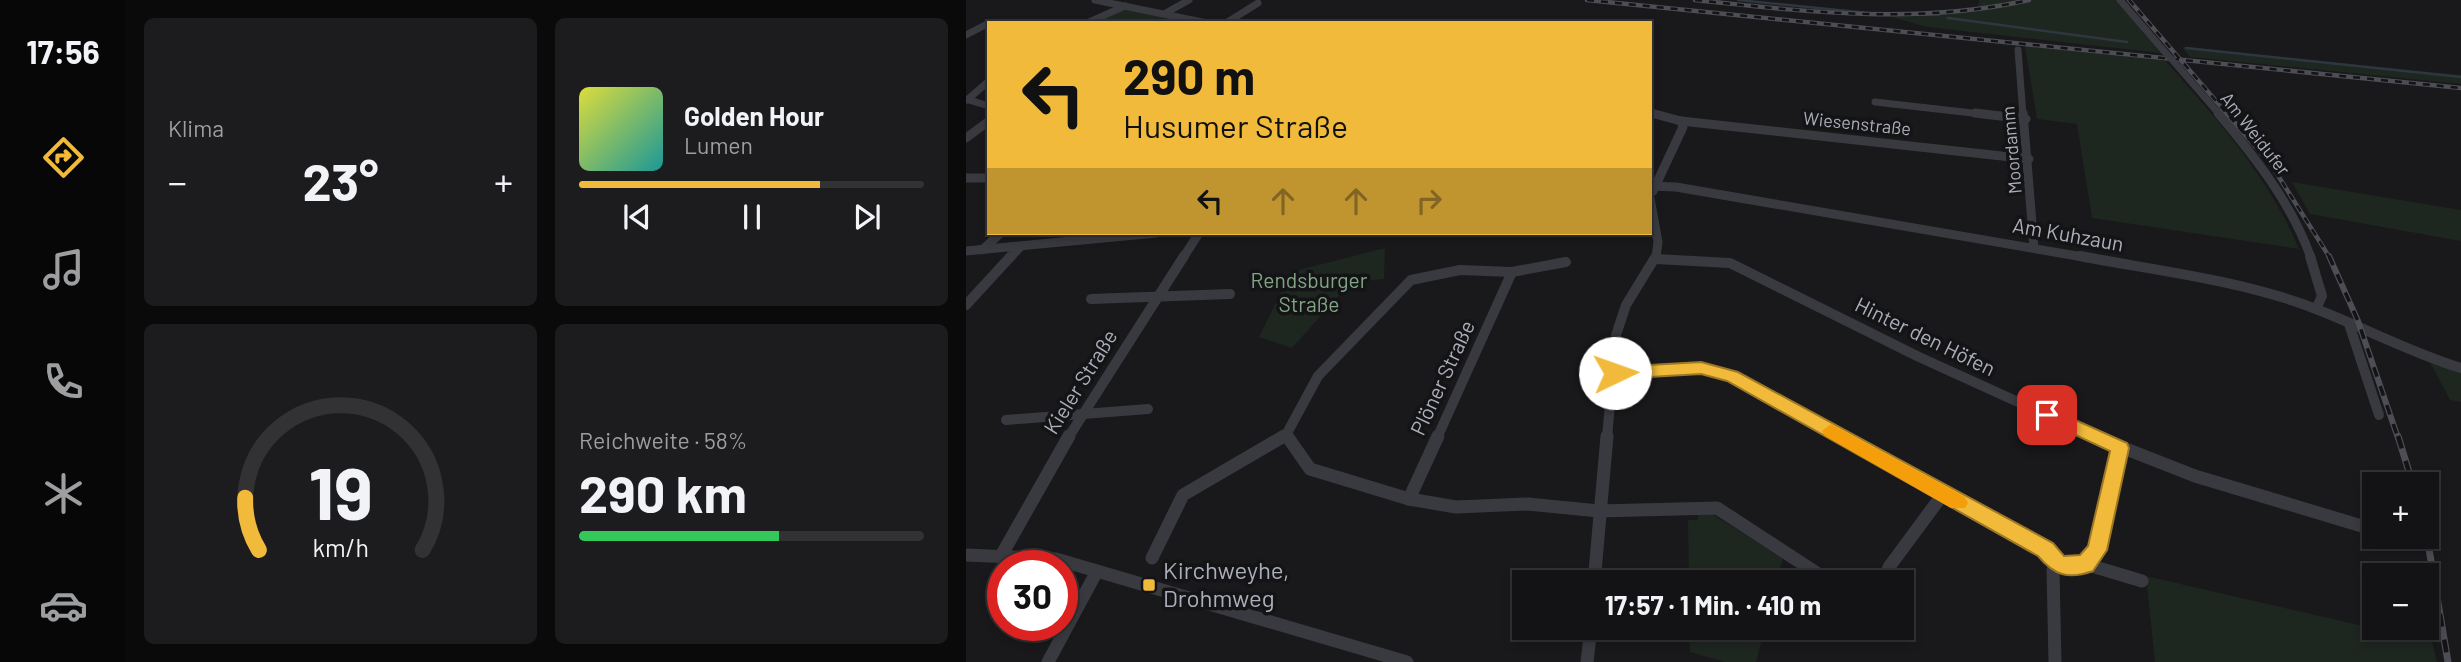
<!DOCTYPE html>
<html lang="de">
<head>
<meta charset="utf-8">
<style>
	:root { --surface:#131214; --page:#1c1b1d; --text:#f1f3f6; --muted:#9d9ea0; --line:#323234; --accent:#f1ba3a }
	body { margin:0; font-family:Barlow,sans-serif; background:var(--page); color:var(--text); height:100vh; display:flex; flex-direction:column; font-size:26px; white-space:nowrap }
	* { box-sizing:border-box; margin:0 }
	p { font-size:23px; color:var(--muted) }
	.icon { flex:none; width:38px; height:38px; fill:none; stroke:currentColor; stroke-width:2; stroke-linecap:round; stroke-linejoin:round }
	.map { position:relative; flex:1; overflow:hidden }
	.details { display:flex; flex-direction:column; gap:18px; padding:18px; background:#0a0a0b; width:840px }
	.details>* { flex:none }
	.top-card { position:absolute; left:21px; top:21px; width:665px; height:214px; border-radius:0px; box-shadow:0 4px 10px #0003,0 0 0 2px var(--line); background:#f1ba3a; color:#111; overflow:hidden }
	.buttons { position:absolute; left:1396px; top:472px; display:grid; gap:14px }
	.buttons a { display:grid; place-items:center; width:77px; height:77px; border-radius:0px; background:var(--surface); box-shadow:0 4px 10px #0003,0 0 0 2px var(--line); font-size:35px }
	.speed { position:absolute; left:21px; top:550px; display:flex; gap:14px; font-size:35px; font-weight:700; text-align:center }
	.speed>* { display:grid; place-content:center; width:91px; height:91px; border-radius:50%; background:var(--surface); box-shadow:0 4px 10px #0003,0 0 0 2px var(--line); line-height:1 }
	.speed .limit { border:10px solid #d22; background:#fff; color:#111 }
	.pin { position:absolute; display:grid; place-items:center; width:60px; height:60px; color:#fff; margin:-30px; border-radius:14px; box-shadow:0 4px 10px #0006 }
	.me { position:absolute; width:77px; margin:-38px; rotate:87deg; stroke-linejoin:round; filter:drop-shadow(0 0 5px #0008) }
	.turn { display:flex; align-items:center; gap:24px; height:147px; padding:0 21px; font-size:32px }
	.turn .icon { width:91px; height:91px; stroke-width:2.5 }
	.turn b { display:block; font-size:49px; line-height:60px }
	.lanes { display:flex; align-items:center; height:66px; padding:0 21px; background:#0003; justify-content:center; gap:35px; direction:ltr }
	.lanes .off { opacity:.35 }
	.big { font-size:52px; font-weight:700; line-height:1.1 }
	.details .card { flex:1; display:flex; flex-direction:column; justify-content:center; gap:10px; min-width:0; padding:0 24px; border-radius:10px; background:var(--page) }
	.details .dial { align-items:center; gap:0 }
	.dial svg { height:182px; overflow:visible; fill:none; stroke:var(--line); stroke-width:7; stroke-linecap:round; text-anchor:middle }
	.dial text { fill:var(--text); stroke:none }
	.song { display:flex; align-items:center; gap:21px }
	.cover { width:84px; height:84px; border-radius:10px; background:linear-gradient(135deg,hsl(60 70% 55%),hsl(180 70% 35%)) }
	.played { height:7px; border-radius:4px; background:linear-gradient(90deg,var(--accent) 70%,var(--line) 70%) }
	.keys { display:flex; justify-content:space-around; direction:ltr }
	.heat { display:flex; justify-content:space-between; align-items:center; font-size:38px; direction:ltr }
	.charge { height:10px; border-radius:5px; background:linear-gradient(90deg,#34c759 58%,var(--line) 0) }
	.details .tiles { flex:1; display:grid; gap:18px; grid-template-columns:repeat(2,1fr) }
	.trip { position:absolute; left:546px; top:570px; width:402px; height:70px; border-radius:0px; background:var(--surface); box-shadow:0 4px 10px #0003,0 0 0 2px var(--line); font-weight:700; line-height:70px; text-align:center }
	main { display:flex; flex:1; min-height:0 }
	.menu { display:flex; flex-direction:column; width:126px; justify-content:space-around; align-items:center; background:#080708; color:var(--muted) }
	.menu .icon { width:49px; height:49px }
	.menu .active { color:var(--accent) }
	.menu b { font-size:32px; color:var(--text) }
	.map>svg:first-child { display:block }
</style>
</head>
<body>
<main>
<nav class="menu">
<b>17:56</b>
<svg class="icon active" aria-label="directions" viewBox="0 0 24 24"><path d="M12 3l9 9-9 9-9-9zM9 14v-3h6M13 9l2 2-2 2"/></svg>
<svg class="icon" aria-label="music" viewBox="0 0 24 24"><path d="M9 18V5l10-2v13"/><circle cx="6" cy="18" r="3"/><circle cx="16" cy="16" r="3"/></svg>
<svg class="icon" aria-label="phone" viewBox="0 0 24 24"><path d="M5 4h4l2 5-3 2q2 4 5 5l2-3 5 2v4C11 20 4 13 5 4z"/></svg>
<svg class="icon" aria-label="climate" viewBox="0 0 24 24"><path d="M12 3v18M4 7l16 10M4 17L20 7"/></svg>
<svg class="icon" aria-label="car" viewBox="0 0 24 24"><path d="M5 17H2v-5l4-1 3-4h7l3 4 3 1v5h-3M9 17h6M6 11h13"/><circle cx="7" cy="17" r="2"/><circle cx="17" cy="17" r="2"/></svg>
</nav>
<section class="details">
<div class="tiles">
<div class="card"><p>Klima</p>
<div class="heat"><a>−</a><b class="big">23°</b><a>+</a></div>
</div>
<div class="card">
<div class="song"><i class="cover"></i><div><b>Golden Hour</b><p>Lumen</p></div></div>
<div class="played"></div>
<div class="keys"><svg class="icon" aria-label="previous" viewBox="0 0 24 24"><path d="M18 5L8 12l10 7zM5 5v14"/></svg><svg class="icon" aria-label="pause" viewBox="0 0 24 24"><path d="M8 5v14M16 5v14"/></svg><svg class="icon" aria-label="next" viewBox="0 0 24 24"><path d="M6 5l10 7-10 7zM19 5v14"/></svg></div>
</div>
<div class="card dial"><svg viewBox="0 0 100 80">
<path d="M14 69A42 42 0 1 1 86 69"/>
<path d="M14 69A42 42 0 0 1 8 46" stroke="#f1ba3a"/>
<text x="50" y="56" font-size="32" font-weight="700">19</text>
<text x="50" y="72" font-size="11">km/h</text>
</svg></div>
<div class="card"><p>Reichweite · 58%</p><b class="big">290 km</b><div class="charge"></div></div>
</div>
</section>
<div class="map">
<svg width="1495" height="662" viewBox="0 0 1495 662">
	<rect width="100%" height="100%" fill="#19181b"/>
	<!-- green -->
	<g fill="#1e2620">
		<polygon points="1013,0 1157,0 1185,30 1176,31 1195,53 961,27 915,14 971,14 1012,9"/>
		<polygon points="158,8 211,19 203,23 125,23"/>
		<path d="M1059,46L1199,60C1249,117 1304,178 1333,249L1126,218L1111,124L1071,119Z"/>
		<polygon points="1216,47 1495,75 1495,84 1224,57"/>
		<polygon points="1326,182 1495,210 1495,241 1344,214"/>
		<polygon points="419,248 418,279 385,282 326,348 293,337 325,272"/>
		<polygon points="1464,362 1495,370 1495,402 1484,400"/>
		<polygon points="732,514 746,514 817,558 810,583 723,583 722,520 732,520"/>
		<polygon points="1180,576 1393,625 1409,623 1409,628 1439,628 1464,634 1471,662 1189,662"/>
		<polygon points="723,628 799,628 790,662 759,662 724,652"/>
	</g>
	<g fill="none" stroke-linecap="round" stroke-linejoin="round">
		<!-- stream -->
		<g stroke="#2e373f" stroke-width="2.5">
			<polyline points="772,0 902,13 973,15"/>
			<polyline points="982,18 1161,42"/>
			<polyline points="1220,48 1495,77"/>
		</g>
		<!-- street-far3 -->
		<g stroke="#393a40" stroke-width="7">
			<polyline points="129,0 241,23"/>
			<polyline points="1154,0 1198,51"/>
			<polyline points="198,14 223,0"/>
			<polyline points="121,23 159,6"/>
			<polyline points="260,23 292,3"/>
			<polyline points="0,35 23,23"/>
			<polyline points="1052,50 1057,115"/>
			<polyline points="1209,63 1254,115"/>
			<polyline points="0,99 23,106"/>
			<polyline points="1,100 23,81"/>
			<polyline points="909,102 1024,115"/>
			<polyline points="684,113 692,115"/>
		</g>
		<!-- street-far2 -->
		<g stroke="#393a40" stroke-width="9">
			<polyline points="685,113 715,121 717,127 687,191"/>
			<polyline points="1009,113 1060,119"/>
			<polyline points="1057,113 1068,248"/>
			<path d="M1252,113C1289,157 1326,204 1345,258"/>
			<polyline points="715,121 1063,159"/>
			<polyline points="0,138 23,121"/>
			<polyline points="0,178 23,178"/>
			<polyline points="684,186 710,187 1123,258"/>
			<polyline points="684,198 692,242 690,258"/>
			<polyline points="16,250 35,233"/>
			<polyline points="0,251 191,233"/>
			<polyline points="44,258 54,247"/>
			<polyline points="217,258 233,233"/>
		</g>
		<!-- street-far1 -->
		<g stroke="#393a40" stroke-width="10">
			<path d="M1114,256C1192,271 1276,280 1350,309C1399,328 1445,353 1495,368"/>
			<polyline points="1344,256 1356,296 1350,309"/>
			<polyline points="690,259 764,263 953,357 1131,438"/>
			<polyline points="125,299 264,294"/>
			<polyline points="0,305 45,256"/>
			<polyline points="1383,324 1413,415"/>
			<polyline points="649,373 735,368 767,377 877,438"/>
			<polyline points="40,420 182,409"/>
			<polyline points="102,438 218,256"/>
			<polyline points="315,438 320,435"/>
			<polyline points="322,438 320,435 352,376 445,280 494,270 546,272 600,262"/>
			<polyline points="471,438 546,272"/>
			<polyline points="641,438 650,335 660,305 690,256"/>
		</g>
		<!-- street -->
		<g stroke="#393a40" stroke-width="13">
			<polyline points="321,436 344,469 443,499 490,507 562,504 633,511 751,508 866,583"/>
			<polyline points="874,436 1080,549 1093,565 1119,564 1176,581"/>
			<polyline points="1127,436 1229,476 1409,530"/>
			<polyline points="443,499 472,436"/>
			<polyline points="0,555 90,559 441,662"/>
			<polyline points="35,556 103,436"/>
			<polyline points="186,558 217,495 318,436"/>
			<polyline points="1119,564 1131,550 1154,448"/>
			<polyline points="628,583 641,436"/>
			<polyline points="918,583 923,567 977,494"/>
			<polyline points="82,662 130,573"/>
			<polyline points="621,662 625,628"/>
			<polyline points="1089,662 1087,570 1093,565"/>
		</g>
		<defs>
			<g id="rail-far2">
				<polyline points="621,0 1495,88"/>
				<path d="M729,0C842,12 951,25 1063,0"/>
				<polyline points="1163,0 1306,166 1364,258"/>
			</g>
			<polyline id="rail-far1" points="1363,256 1392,321 1432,438"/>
			<g id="rail">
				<polyline points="1432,436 1447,485"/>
				<polyline points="1461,537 1482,662"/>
			</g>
		</defs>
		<!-- rail-far2 casing -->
		<use href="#rail-far2" stroke="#4d4e55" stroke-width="4.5"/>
		<!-- rail-far1 casing -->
		<use href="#rail-far1" stroke="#4d4e55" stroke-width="6"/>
		<!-- rail casing -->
		<use href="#rail" stroke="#4d4e55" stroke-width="7"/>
		<!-- rail-far2 -->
		<use href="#rail-far2" stroke="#141316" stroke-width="2.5" stroke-dasharray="7" stroke-linecap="butt"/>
		<!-- rail-far1 -->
		<use href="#rail-far1" stroke="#141316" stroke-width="3.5" stroke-dasharray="10" stroke-linecap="butt"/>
		<!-- rail -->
		<use href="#rail" stroke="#141316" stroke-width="4.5" stroke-dasharray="13" stroke-linecap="butt"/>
		<!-- street-bridge -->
		<polyline stroke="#393a40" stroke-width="7" points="1198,51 1209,63"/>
	</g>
	<!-- route -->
	<path fill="#f1ba3a" stroke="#9d7926" stroke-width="2" d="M735,362L772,372L1087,543L1098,556L1114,555L1122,546L1144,451L1075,419L1072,415L1075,410H1087L1161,443L1163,448L1141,550L1127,571C1102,580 1088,575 1072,556L761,381L735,374L649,379L641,373L649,367Z"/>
	<!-- slow -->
	<polygon fill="#f59e0b" points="865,424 999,497 1002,503 999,508 985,508 859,436 856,431"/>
	<!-- markers -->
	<rect fill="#f1ba3a" stroke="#141316" stroke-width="2.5" x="176" y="578" width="14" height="14" rx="3.5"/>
	<g text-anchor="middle" stroke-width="7" stroke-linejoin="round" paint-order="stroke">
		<!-- far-street labels -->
		<g font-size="18" fill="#abafba" stroke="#141316">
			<text transform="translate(891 124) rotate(6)" y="6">Wiesenstraße</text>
			<text transform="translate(1289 134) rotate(52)" y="6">Am Weidufer</text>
			<text transform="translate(1046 150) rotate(-95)" y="6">Moordamm</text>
		</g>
		<!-- street labels -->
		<g font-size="21" fill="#abafba" stroke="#141316">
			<text transform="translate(1102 235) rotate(10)" y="7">Am Kuhzaun</text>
			<text transform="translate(959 337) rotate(26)" y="7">Hinter den Höfen</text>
			<text transform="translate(477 378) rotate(-65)" y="7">Plöner Straße</text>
			<text transform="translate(115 382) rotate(-58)" y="7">Kieler Straße</text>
		</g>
		<!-- park labels -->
		<g font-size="21" fill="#82a586" stroke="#141316">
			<text x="343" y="288">Rendsburger<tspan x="343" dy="24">Straße</tspan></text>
		</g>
		<!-- near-poi labels -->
		<g font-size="24" fill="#abafba" stroke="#141316" text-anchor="start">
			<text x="197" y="579">Kirchweyhe,<tspan x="197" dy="28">Drohmweg</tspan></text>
		</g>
	</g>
</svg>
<div class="buttons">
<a>+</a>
<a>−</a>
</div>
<div class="speed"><div class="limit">30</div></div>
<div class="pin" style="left:1081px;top:415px;background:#d93025"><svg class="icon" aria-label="arrive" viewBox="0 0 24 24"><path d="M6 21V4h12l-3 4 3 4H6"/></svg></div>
<svg class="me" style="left:649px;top:373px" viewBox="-20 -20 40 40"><circle r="19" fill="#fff"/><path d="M0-13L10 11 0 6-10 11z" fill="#f1ba3a"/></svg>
<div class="trip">17:57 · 1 Min. · 410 m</div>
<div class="top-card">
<div class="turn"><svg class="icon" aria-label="left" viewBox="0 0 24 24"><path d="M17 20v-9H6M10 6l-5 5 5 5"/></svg><div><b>290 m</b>Husumer Straße</div></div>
<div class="lanes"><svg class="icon" aria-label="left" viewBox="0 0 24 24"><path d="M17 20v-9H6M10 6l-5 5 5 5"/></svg><svg class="icon off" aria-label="ahead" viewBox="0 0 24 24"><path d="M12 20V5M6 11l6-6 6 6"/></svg><svg class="icon off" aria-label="ahead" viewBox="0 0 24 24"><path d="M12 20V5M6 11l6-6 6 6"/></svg><svg class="icon off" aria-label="right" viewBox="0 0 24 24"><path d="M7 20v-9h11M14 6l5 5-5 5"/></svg></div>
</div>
</div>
</main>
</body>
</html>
